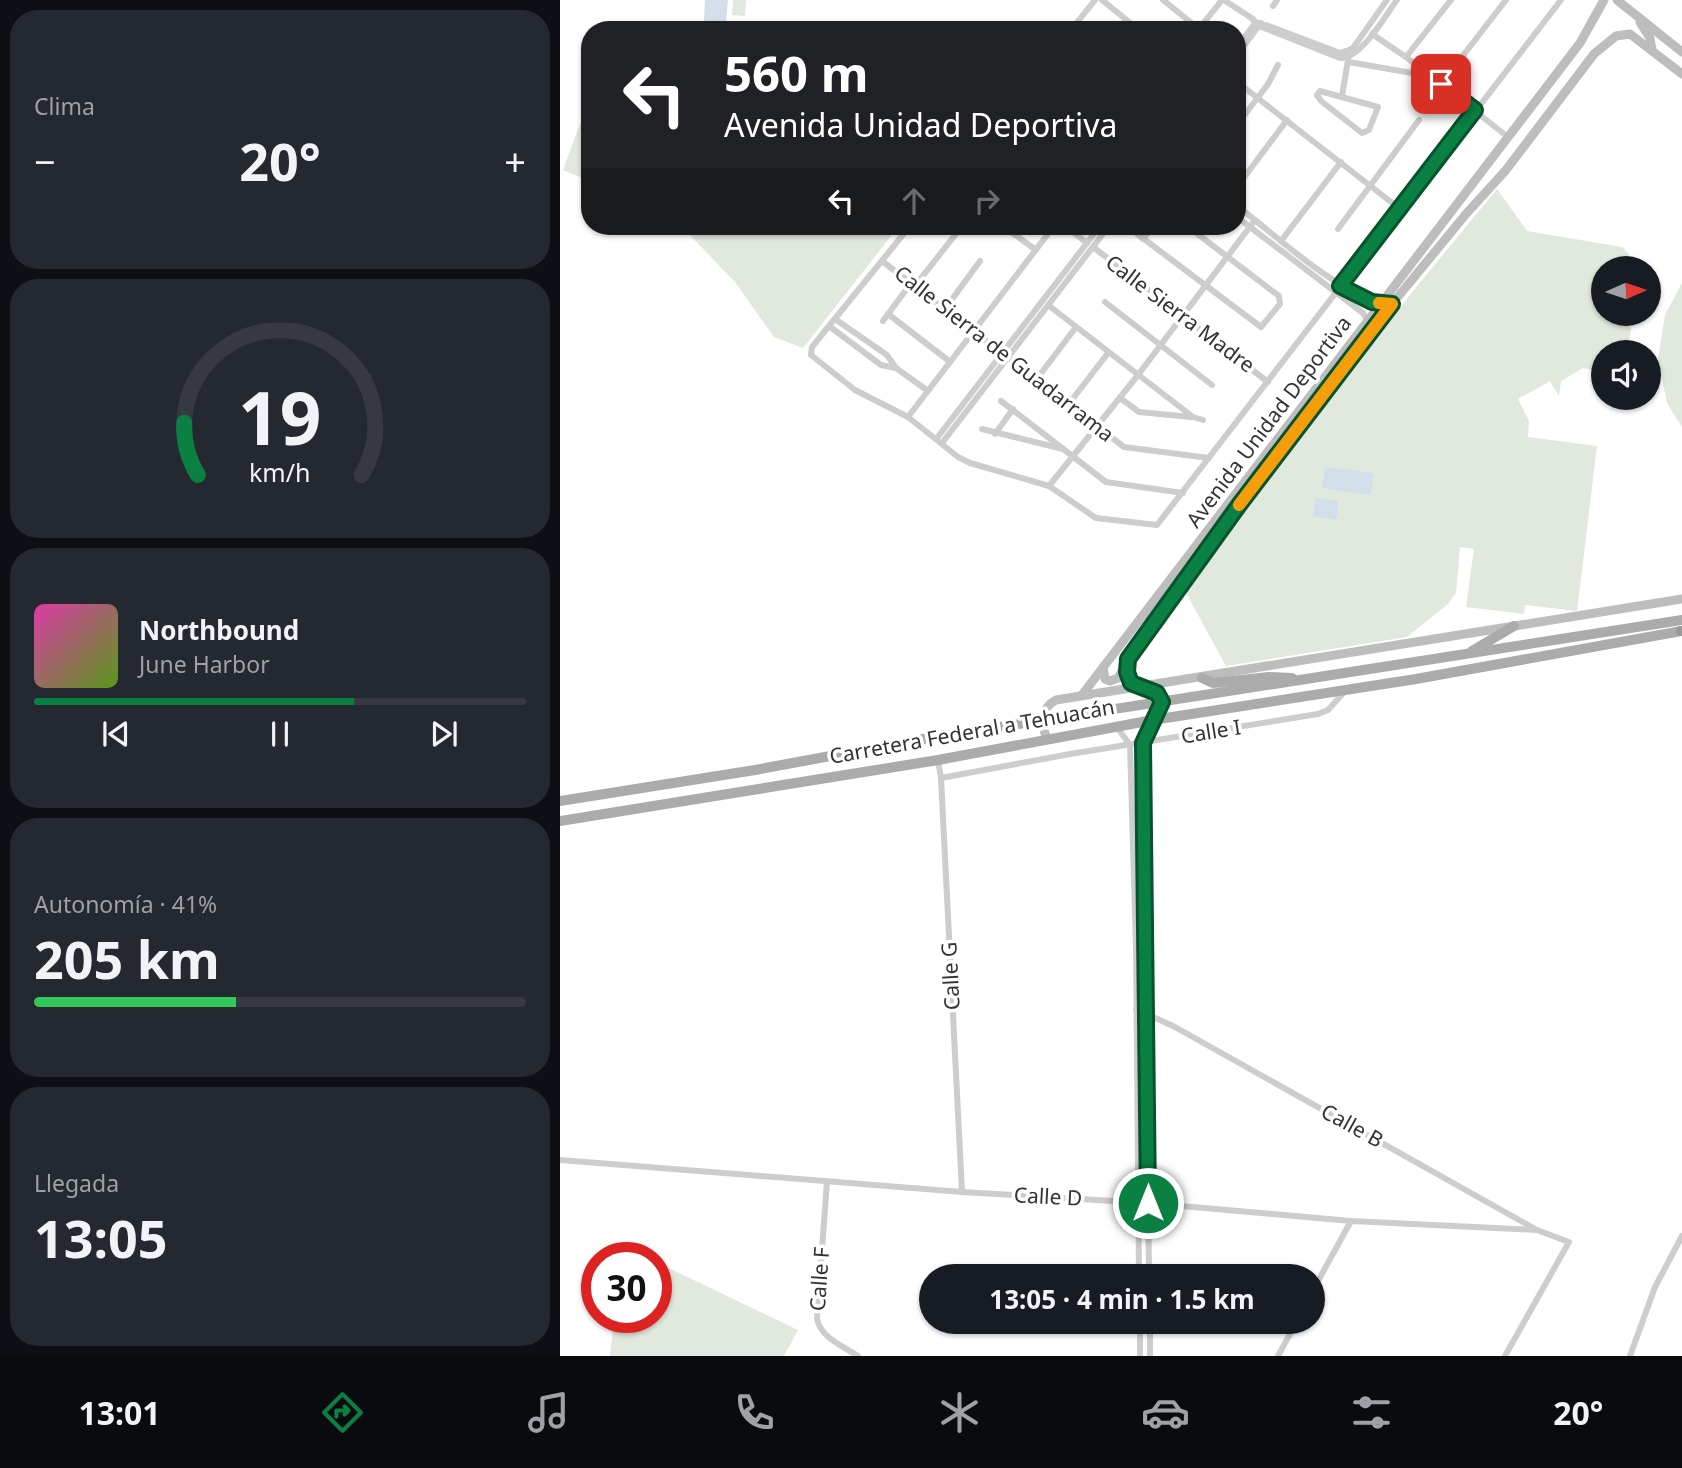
<!DOCTYPE html>
<html lang="es">
<head>
<meta charset="utf-8">
<style>
	:root { --surface:#171b24; --page:#242831; --text:#f1f3f6; --muted:#9ea1a6; --line:#363941; --accent:#0b8043 }
	body { margin:0; font-family:"Noto Sans",sans-serif; background:var(--page); color:var(--text); height:100vh; display:flex; flex-direction:column; font-size:26px; white-space:nowrap }
	* { box-sizing:border-box; margin:0 }
	p { font-size:23px; color:var(--muted) }
	.icon { flex:none; width:38px; height:38px; fill:none; stroke:currentColor; stroke-width:2; stroke-linecap:round; stroke-linejoin:round }
	.map { position:relative; flex:1; overflow:hidden }
	.details { display:flex; flex-direction:column; gap:10px; padding:10px; background:#0d0f14; width:560px }
	.details>* { flex:none }
	.banner { position:absolute; left:21px; top:21px; width:665px; height:214px; border-radius:28px; box-shadow:0 2px 5px #0004; background:#202124; color:#fff; overflow:hidden }
	.needle { width:46px; rotate:87deg }
	.fabs { position:absolute; left:1031px; top:256px; display:grid; gap:14px }
	.fabs a { display:grid; place-items:center; width:70px; height:70px; border-radius:50%; background:var(--surface); box-shadow:0 2px 5px #0004; font-size:35px }
	.speed { position:absolute; left:21px; top:1242px; display:flex; gap:14px; font-size:35px; font-weight:700; text-align:center }
	.speed>* { display:grid; place-content:center; width:91px; height:91px; border-radius:50%; background:var(--surface); box-shadow:0 2px 5px #0004; line-height:1 }
	.speed .limit { border:10px solid #d22; background:#fff; color:#111 }
	.pin { position:absolute; display:grid; place-items:center; width:60px; height:60px; color:#fff; margin:-30px; border-radius:14px; box-shadow:0 4px 10px #0006 }
	.me { position:absolute; width:77px; margin:-38px; rotate:0deg; stroke-linejoin:round; filter:drop-shadow(0 0 5px #0008) }
	.turn { display:flex; align-items:center; gap:24px; height:147px; padding:0 28px; font-size:32px }
	.turn .icon { width:91px; height:91px; stroke-width:2.5 }
	.turn b { display:block; font-size:49px; line-height:60px }
	.lanes { display:flex; align-items:center; height:66px; padding:0 28px; background:#0003; justify-content:center; gap:35px; direction:ltr }
	.lanes .off { opacity:.35 }
	.big { font-size:52px; font-weight:700; line-height:1.1 }
	.details .widget { flex:1; display:flex; flex-direction:column; justify-content:center; gap:10px; min-width:0; padding:0 24px; border-radius:28px; background:var(--page) }
	.details .dial { align-items:center; gap:0 }
	.dial svg { height:182px; overflow:visible; fill:none; stroke:var(--line); stroke-width:7; stroke-linecap:round; text-anchor:middle }
	.dial text { fill:var(--text); stroke:none }
	.song { display:flex; align-items:center; gap:21px }
	.cover { width:84px; height:84px; border-radius:10px; background:linear-gradient(135deg,hsl(320 70% 55%),hsl(90 70% 35%)) }
	.played { height:7px; border-radius:4px; background:linear-gradient(90deg,var(--accent) 65%,var(--line) 65%) }
	.keys { display:flex; justify-content:space-around; direction:ltr }
	.heat { display:flex; justify-content:space-between; align-items:center; font-size:38px; direction:ltr }
	.charge { height:10px; border-radius:5px; background:linear-gradient(90deg,#34c759 41%,var(--line) 0) }
	.trip { position:absolute; left:359px; top:1264px; width:406px; height:70px; border-radius:35px; background:var(--surface); box-shadow:0 2px 5px #0004; font-weight:700; line-height:70px; text-align:center }
	.dock { display:flex; height:112px; justify-content:space-around; align-items:center; background:#090b0e; color:var(--muted) }
	.dock .icon { width:49px; height:49px }
	.dock .active { color:var(--accent) }
	.dock b { font-size:32px; color:var(--text) }
	main { display:flex; flex:1; min-height:0 }
	.map>svg:first-child { display:block }
</style>
</head>
<body>
<main>
<section class="details">
<div class="widget"><p>Clima</p>
<div class="heat"><a>−</a><b class="big">20°</b><a>+</a></div>
</div>
<div class="widget dial"><svg viewBox="0 0 100 80">
<path d="M14 69A42 42 0 1 1 86 69"/>
<path d="M14 69A42 42 0 0 1 8 46" stroke="#0b8043"/>
<text x="50" y="56" font-size="32" font-weight="700">19</text>
<text x="50" y="72" font-size="11">km/h</text>
</svg></div>
<div class="widget">
<div class="song"><i class="cover"></i><div><b>Northbound</b><p>June Harbor</p></div></div>
<div class="played"></div>
<div class="keys"><svg class="icon" aria-label="previous" viewBox="0 0 24 24"><path d="M18 5L8 12l10 7zM5 5v14"/></svg><svg class="icon" aria-label="pause" viewBox="0 0 24 24"><path d="M8 5v14M16 5v14"/></svg><svg class="icon" aria-label="next" viewBox="0 0 24 24"><path d="M6 5l10 7-10 7zM19 5v14"/></svg></div>
</div>
<div class="widget"><p>Autonomía · 41%</p><b class="big">205 km</b><div class="charge"></div></div>
<div class="widget"><p>Llegada</p><b class="big">13:05</b></div>
</section>
<div class="map">
<svg width="1122" height="1356" viewBox="0 0 1122 1356">
	<rect width="100%" height="100%" fill="#fff"/>
	<!-- green -->
	<g fill="#e1e8dd">
		<polygon points="173,0 186,0 185,16 172,15"/>
		<polygon points="30,97 30,181 3,170"/>
		<polygon points="937,189 967,231 1062,247 1069,254 1068,268 1043,268 1043,313 1069,313 1071,330 1067,352 1043,352 1043,372 1023,368 1001,381 999,396 990,381 958,399 969,421 968,437 1037,446 1017,611 965,605 964,614 906,607 914,549 900,547 896,593 888,604 847,637 666,666 625,591 845,301"/>
		<polygon points="121,226 339,226 243,348 214,337 175,282"/>
		<polygon points="1122,283 1122,427 1107,403 1098,359 1105,315"/>
		<polygon points="96,1262 238,1330 224,1356 50,1356 54,1318 96,1318"/>
	</g>
	<!-- water -->
	<g fill="#d2deea">
		<polygon points="145,0 168,0 166,23 144,22"/>
		<polygon points="765,467 814,473 811,495 762,488"/>
		<polygon points="756,498 779,501 776,520 753,516"/>
	</g>
	<g fill="none" stroke-linecap="round" stroke-linejoin="round">
		<!-- street -->
		<g stroke="#cdcdcd" stroke-width="6">
			<polyline points="542,0 579,30"/>
			<polyline points="603,0 639,29"/>
			<polyline points="664,0 693,19"/>
			<polyline points="713,6 717,0"/>
			<path d="M692,19L699,26L780,58C801,59 825,16 837,0"/>
			<polyline points="706,25 780,53 787,51"/>
			<polyline points="511,30 535,0"/>
			<polyline points="558,30 566,20"/>
			<polyline points="638,30 662,0"/>
			<polyline points="812,34 846,57 948,137"/>
			<polyline points="677,47 696,22"/>
			<polyline points="787,51 793,48 827,0"/>
			<polyline points="677,55 701,23"/>
			<polyline points="846,57 891,0"/>
			<polyline points="789,62 869,76"/>
			<polyline points="677,82 840,209"/>
			<polyline points="881,84 946,0"/>
			<polygon points="760,91 818,107 809,130 802,133 761,101 757,95"/>
			<polyline points="782,96 788,60"/>
			<polyline points="677,125 708,84 718,65"/>
			<polyline points="677,187 727,120"/>
			<path d="M677,206C721,239 771,289 824,304"/>
			<polyline points="677,217 803,313 809,322"/>
			<polyline points="350,226 252,347 251,355 295,390 348,417 398,457 410,463 489,486 536,518 597,525 1001,0"/>
			<polyline points="443,226 476,250"/>
			<polyline points="505,226 527,243"/>
			<polyline points="778,229 859,120"/>
			<polyline points="572,230 697,324 701,327 720,304 719,296 627,226"/>
			<polyline points="583,239 593,226"/>
			<polyline points="721,241 781,162"/>
			<polyline points="533,247 708,382"/>
			<polyline points="322,261 564,447 649,458"/>
			<polyline points="355,286 402,226"/>
			<polyline points="545,302 652,385"/>
			<polyline points="488,305 633,417 643,420"/>
			<polyline points="385,309 420,261"/>
			<polyline points="328,314 389,361"/>
			<polyline points="275,319 327,355 336,368 368,391"/>
			<polyline points="323,321 351,283"/>
			<polyline points="269,326 321,365 336,368"/>
			<polyline points="476,380 516,327"/>
			<polyline points="560,398 579,412 631,417"/>
			<polyline points="441,401 546,482 623,493"/>
			<polyline points="508,405 548,353"/>
			<polyline points="348,417 494,226"/>
			<polyline points="422,429 503,449"/>
			<polyline points="435,434 453,409"/>
			<polyline points="377,438 540,226"/>
			<polyline points="382,443 549,226"/>
			<polyline points="489,486 578,375 695,220"/>
			<polyline points="556,726 570,745 576,945 579,1276"/>
			<polyline points="378,760 381,778 402,1192"/>
			<polyline points="381,778 510,754 758,714 768,710 787,689"/>
			<polyline points="576,1009 615,1027 977,1230 1009,1242 945,1356"/>
			<polyline points="0,1160 402,1192 588,1203 791,1221 977,1230"/>
			<path d="M267,1181L257,1319C261,1338 283,1346 298,1356"/>
			<polyline points="589,1276 583,743 593,720"/>
			<polyline points="752,1292 791,1221"/>
			<polyline points="580,1321 580,1356"/>
			<polyline points="590,1321 590,1356"/>
			<polyline points="718,1356 737,1321"/>
			<polyline points="1070,1356 1095,1287 1122,1236"/>
		</g>
		<!-- secondary -->
		<g stroke="#bdbdbd" stroke-width="9">
			<polyline points="1057,0 1122,52"/>
			<polyline points="1080,22 1090,38 1092,50"/>
			<polyline points="543,667 545,679 550,681 558,678 566,664"/>
			<polyline points="522,695 1020,43 1044,0"/>
			<path d="M593,720C599,712 603,706 600,696L571,683L567,672L568,659L679,505L832,304L906,214L946,170L1034,54L1056,36L1070,34L1122,74"/>
			<path d="M487,738C480,724 481,708 496,700L1122,599"/>
		</g>
		<!-- primary -->
		<g stroke="#ababab" stroke-width="10">
			<polyline points="912,651 954,626"/>
			<polyline points="642,678 653,683 709,677 732,678"/>
			<polyline points="0,801 195,770 357,740 1122,620"/>
			<polyline points="0,821 378,760 593,720 856,679 1122,631"/>
		</g>
		<!-- highway -->
		<polyline stroke="#9a9a9a" stroke-width="10" points="1121,631 1122,631"/>
	</g>
	<g fill="none" stroke-linecap="round" stroke-linejoin="round">
		<defs>
			<polyline id="route" points="588,1203 583,743 602,702 597,693 571,683 567,672 568,659 679,505 832,304 812,302 780,286 915,110 881,84"/>
		</defs>
		<!-- route casing -->
		<use href="#route" stroke="#07532c" stroke-width="18"/>
		<!-- route -->
		<use href="#route" stroke="#0b8043" stroke-width="12"/>
		<!-- slow -->
		<polyline stroke="#f59e0b" stroke-width="12" points="679,505 832,304 819,303"/>
	</g>
	<g text-anchor="middle" stroke-width="7" stroke-linejoin="round" paint-order="stroke">
		<!-- street labels -->
		<g font-size="21" fill="#333" stroke="#fff">
			<text transform="translate(620 314) rotate(37)" y="7">Calle Sierra Madre</text>
			<text transform="translate(444 354) rotate(38)" y="7">Calle Sierra de Guadarrama</text>
			<text transform="translate(709 422) rotate(-53)" y="7">Avenida Unidad Deportiva</text>
			<text transform="translate(412 732) rotate(-10)" y="7">Carretera Federal a Tehuacán</text>
			<text transform="translate(651 732) rotate(-9)" y="7">Calle I</text>
			<text transform="translate(391 976) rotate(-93)" y="7">Calle G</text>
			<text transform="translate(792 1126) rotate(29)" y="7">Calle B</text>
			<text transform="translate(488 1197) rotate(3)" y="7">Calle D</text>
			<text transform="translate(260 1279) rotate(-86)" y="7">Calle F</text>
		</g>
	</g>
</svg>
<div class="fabs">
<a><svg class="needle" viewBox="-14 -14 28 28"><path d="M0-13l5 13h-10z" fill="#e53935"/><path d="M0 13l5-13h-10z" fill="#9ea1a6"/></svg></a>
<a><svg class="icon" aria-label="sound" viewBox="0 0 24 24"><path d="M4 9h4l5-4v14l-5-4H4zM17 9q2 3 0 6"/></svg></a>
</div>
<div class="speed"><div class="limit">30</div></div>
<div class="pin" style="left:881px;top:84px;background:#d93025"><svg class="icon" aria-label="arrive" viewBox="0 0 24 24"><path d="M6 21V4h12l-3 4 3 4H6"/></svg></div>
<svg class="me" style="left:588px;top:1203px" viewBox="-20 -20 40 40"><circle r="17" fill="#0b8043" stroke="#fff" stroke-width="3"/><path d="M0-11L8 9 0 5-8 9z" fill="#fff"/></svg>
<div class="trip">13:05 · 4 min · 1.5 km</div>
<div class="banner">
<div class="turn"><svg class="icon" aria-label="left" viewBox="0 0 24 24"><path d="M17 20v-9H6M10 6l-5 5 5 5"/></svg><div><b>560 m</b>Avenida Unidad Deportiva</div></div>
<div class="lanes"><svg class="icon" aria-label="left" viewBox="0 0 24 24"><path d="M17 20v-9H6M10 6l-5 5 5 5"/></svg><svg class="icon off" aria-label="ahead" viewBox="0 0 24 24"><path d="M12 20V5M6 11l6-6 6 6"/></svg><svg class="icon off" aria-label="right" viewBox="0 0 24 24"><path d="M7 20v-9h11M14 6l5 5-5 5"/></svg></div>
</div>
</div>
</main>
<nav class="dock">
<b>13:01</b>
<svg class="icon active" aria-label="directions" viewBox="0 0 24 24"><path d="M12 3l9 9-9 9-9-9zM9 14v-3h6M13 9l2 2-2 2"/></svg>
<svg class="icon" aria-label="music" viewBox="0 0 24 24"><path d="M9 18V5l10-2v13"/><circle cx="6" cy="18" r="3"/><circle cx="16" cy="16" r="3"/></svg>
<svg class="icon" aria-label="phone" viewBox="0 0 24 24"><path d="M5 4h4l2 5-3 2q2 4 5 5l2-3 5 2v4C11 20 4 13 5 4z"/></svg>
<svg class="icon" aria-label="climate" viewBox="0 0 24 24"><path d="M12 3v18M4 7l16 10M4 17L20 7"/></svg>
<svg class="icon" aria-label="car" viewBox="0 0 24 24"><path d="M5 17H2v-5l4-1 3-4h7l3 4 3 1v5h-3M9 17h6M6 11h13"/><circle cx="7" cy="17" r="2"/><circle cx="17" cy="17" r="2"/></svg>
<svg class="icon" aria-label="filters" viewBox="0 0 24 24"><path d="M4 7h16M4 17h16"/><circle cx="9" cy="7" r="2"/><circle cx="15" cy="17" r="2"/></svg>
<b>20°</b>
</nav>
</body>
</html>
